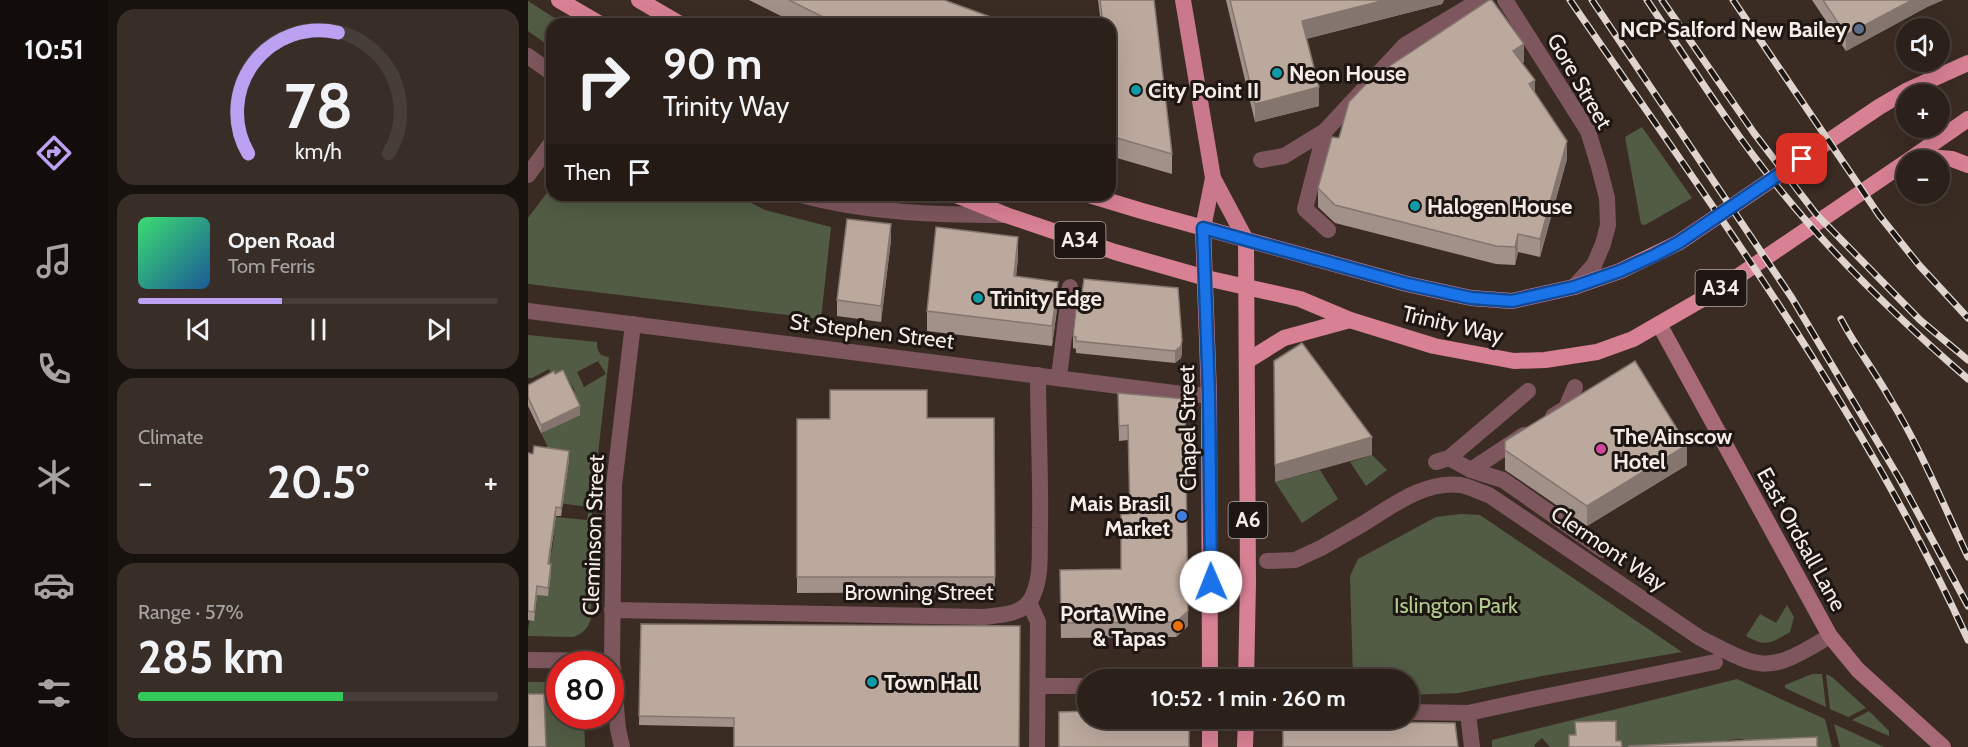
<!DOCTYPE html>
<html lang="en">
<head>
<meta charset="utf-8">
<style>
	:root { --surface:#2c211a; --page:#382e27; --text:#f1f3f6; --muted:#a6a3a2; --line:#483e39; --accent:#bca0f2 }
	body { margin:0; font-family:Cabin,sans-serif; background:var(--page); color:var(--text); height:100vh; display:flex; flex-direction:column; font-size:22px; white-space:nowrap }
	* { box-sizing:border-box; margin:0 }
	p { font-size:20px; color:var(--muted) }
	.icon { flex:none; width:33px; height:33px; fill:none; stroke:currentColor; stroke-width:2; stroke-linecap:round; stroke-linejoin:round }
	.map { position:relative; flex:1; overflow:hidden }
	.side { display:flex; flex-direction:column; gap:9px; padding:9px; background:#18120e; width:420px }
	.side>* { flex:none }
	.banner { position:absolute; left:18px; top:18px; width:570px; height:183px; border-radius:18px; box-shadow:0 6px 24px #0002,0 0 0 2px var(--line); background:#2c211a; color:var(--text); overflow:hidden }
	.controls { position:absolute; left:1368px; top:18px; display:grid; gap:12px }
	.controls a { display:grid; place-items:center; width:54px; height:54px; border-radius:50%; background:var(--surface); box-shadow:0 6px 24px #0002,0 0 0 2px var(--line); font-size:30px }
	.speed { position:absolute; left:18px; top:651px; display:flex; gap:12px; font-size:30px; font-weight:700; text-align:center }
	.speed>* { display:grid; place-content:center; width:78px; height:78px; border-radius:50%; background:var(--surface); box-shadow:0 6px 24px #0002,0 0 0 2px var(--line); line-height:1 }
	.speed .limit { border:9px solid #d22; background:#fff; color:#111 }
	.pin { position:absolute; display:grid; place-items:center; width:51px; height:51px; color:#fff; margin:-26px; border-radius:12px; box-shadow:0 3px 9px #0006 }
	.me { position:absolute; width:66px; margin:-33px; rotate:359deg; stroke-linejoin:round; filter:drop-shadow(0 0 4px #0008) }
	.turn { display:flex; align-items:center; gap:21px; height:126px; padding:0 18px; font-size:27px }
	.turn .icon { width:78px; height:78px; stroke-width:2.5 }
	.turn b { display:block; font-size:42px; line-height:51px }
	.then { display:flex; align-items:center; height:57px; padding:0 18px; background:#0003; gap:12px; font-size:22px }
	.big { font-size:45px; font-weight:700; line-height:1.1 }
	.side .tile { flex:1; display:flex; flex-direction:column; justify-content:center; gap:9px; min-width:0; padding:0 21px; border-radius:18px; background:var(--page) }
	.side .dial { align-items:center; gap:0 }
	.dial svg { height:156px; overflow:visible; fill:none; stroke:var(--line); stroke-width:7; stroke-linecap:round; text-anchor:middle }
	.dial text { fill:var(--text); stroke:none }
	.song { display:flex; align-items:center; gap:18px }
	.cover { width:72px; height:72px; border-radius:9px; background:linear-gradient(135deg,hsl(140 70% 55%),hsl(210 70% 35%)) }
	.played { height:6px; border-radius:3px; background:linear-gradient(90deg,var(--accent) 40%,var(--line) 40%) }
	.keys { display:flex; justify-content:space-around; direction:ltr }
	.heat { display:flex; justify-content:space-between; align-items:center; font-size:33px; direction:ltr }
	.charge { height:9px; border-radius:4px; background:linear-gradient(90deg,#34c759 57%,var(--line) 0) }
	.trip { position:absolute; left:549px; top:669px; width:342px; height:60px; border-radius:30px; background:var(--surface); box-shadow:0 6px 24px #0002,0 0 0 2px var(--line); font-weight:700; line-height:60px; text-align:center }
	main { display:flex; flex:1; min-height:0 }
	.menu { display:flex; flex-direction:column; width:108px; justify-content:space-around; align-items:center; background:#120d0a; color:var(--muted) }
	.menu .icon { width:42px; height:42px }
	.menu .on { color:var(--accent) }
	.menu b { font-size:27px; color:var(--text) }
	.map>svg:first-child { display:block }
</style>
</head>
<body>
<main>
<nav class="menu">
<b>10:51</b>
<svg class="icon on" aria-label="directions" viewBox="0 0 24 24"><path d="M12 3l9 9-9 9-9-9zM9 14v-3h6M13 9l2 2-2 2"/></svg>
<svg class="icon" aria-label="music" viewBox="0 0 24 24"><path d="M9 18V5l10-2v13"/><circle cx="6" cy="18" r="3"/><circle cx="16" cy="16" r="3"/></svg>
<svg class="icon" aria-label="phone" viewBox="0 0 24 24"><path d="M5 4h4l2 5-3 2q2 4 5 5l2-3 5 2v4C11 20 4 13 5 4z"/></svg>
<svg class="icon" aria-label="climate" viewBox="0 0 24 24"><path d="M12 3v18M4 7l16 10M4 17L20 7"/></svg>
<svg class="icon" aria-label="car" viewBox="0 0 24 24"><path d="M5 17H2v-5l4-1 3-4h7l3 4 3 1v5h-3M9 17h6M6 11h13"/><circle cx="7" cy="17" r="2"/><circle cx="17" cy="17" r="2"/></svg>
<svg class="icon" aria-label="filters" viewBox="0 0 24 24"><path d="M4 7h16M4 17h16"/><circle cx="9" cy="7" r="2"/><circle cx="15" cy="17" r="2"/></svg>
</nav>
<section class="side">
<div class="tile dial"><svg viewBox="0 0 100 80">
<path d="M14 69A42 42 0 1 1 86 69"/>
<path d="M14 69A42 42 0 0 1 60 7" stroke="#bca0f2"/>
<text x="50" y="56" font-size="32" font-weight="700">78</text>
<text x="50" y="72" font-size="11">km/h</text>
</svg></div>
<div class="tile">
<div class="song"><i class="cover"></i><div><b>Open Road</b><p>Tom Ferris</p></div></div>
<div class="played"></div>
<div class="keys"><svg class="icon" aria-label="previous" viewBox="0 0 24 24"><path d="M18 5L8 12l10 7zM5 5v14"/></svg><svg class="icon" aria-label="pause" viewBox="0 0 24 24"><path d="M8 5v14M16 5v14"/></svg><svg class="icon" aria-label="next" viewBox="0 0 24 24"><path d="M6 5l10 7-10 7zM19 5v14"/></svg></div>
</div>
<div class="tile"><p>Climate</p>
<div class="heat"><a>−</a><b class="big">20.5°</b><a>+</a></div>
</div>
<div class="tile"><p>Range · 57%</p><b class="big">285 km</b><div class="charge"></div></div>
</section>
<div class="map">
<svg width="1440" height="747" viewBox="0 0 1440 747">
	<rect width="100%" height="100%" fill="#3b2c23"/>
	<!-- green -->
	<g fill="#525c44" fill-rule="evenodd">
		<polygon points="0,1 36,24 24,24 24,48 0,31"/>
		<polygon points="1114,127 1164,198 1117,225 1113,224 1097,137"/>
		<polygon points="24,186 24,195 208,195 237,210 303,227 293,319 0,284 0,218"/>
		<path d="M0,335L69,342C69,351 71,356 81,357L64,507L63,618C61,628 54,634 45,637L0,636C0,608 17,577 24,550C26,539 26,527 28,517L59,520L61,507L0,499L18,456L19,445L13,433L52,414L42,394L47,391L39,377L27,382L21,369L4,378H0ZM70,361L78,374L56,387L49,372Z"/>
		<polygon points="844,455 859,470 838,486 822,462"/>
		<polygon points="792,470 810,499 774,523 747,482"/>
		<polygon points="933,514 952,515 1154,652 1014,676 931,693 881,695 880,680 825,679 822,576 830,559 908,517"/>
		<path d="M1259,605L1266,617L1262,632C1241,644 1239,647 1218,636L1232,614L1248,623Z"/>
		<polygon points="1284,674 1294,674 1298,707 1257,688 1257,685"/>
		<polygon points="1298,674 1304,677 1338,708 1320,717 1302,709"/>
		<polygon points="1209,679 1297,719 1304,747 1215,747 1215,739 1199,740 1200,747 1088,747 1047,730 1048,743 1041,744 1041,747 1022,747 1014,738 1006,745 1007,747 964,747 964,740"/>
		<polygon points="0,682 31,682 32,716 56,716 57,747 17,747 0,703"/>
		<polygon points="1341,711 1361,731 1361,736 1324,720"/>
		<polygon points="1306,724 1356,747 1312,747"/>
	</g>
	<g fill="none" stroke-linecap="round" stroke-linejoin="round">
		<!-- pedestrian -->
		<g stroke="#7e565e" stroke-width="16">
			<polyline points="797,131 777,209 800,230"/>
			<polyline points="733,160 756,156 797,131 877,45 952,0"/>
			<polyline points="1025,416 1038,408 1047,387"/>
			<polyline points="921,458 943,470 975,480 1075,550"/>
			<polyline points="908,462 921,458 1000,391"/>
			<polyline points="943,470 996,435"/>
			<polyline points="739,561 767,560 793,548 833,525"/>
			<polyline points="501,602 510,622 509,747"/>
			<polyline points="0,660 84,661"/>
			<polyline points="510,686 560,686"/>
			<polyline points="1005,699 1187,662"/>
			<polyline points="739,719 814,718"/>
		</g>
		<!-- minor -->
		<g stroke="#7e565e" stroke-width="16">
			<polyline points="977,0 1060,131 1071,167 1079,198 1080,225 1075,244 1066,265 1046,287"/>
			<polyline points="0,56 24,73"/>
			<polyline points="0,175 24,142"/>
			<path d="M273,195C339,213 409,215 477,215"/>
			<polyline points="531,377 542,287"/>
			<path d="M833,525C863,507 896,480 933,485C942,487 952,492 961,495L1172,638C1236,671 1239,674 1302,636"/>
			<path d="M84,610L455,617C471,615 492,615 502,601C515,580 511,551 512,528C513,477 510,426 510,375"/>
			<polyline points="880,712 940,713 1005,699"/>
			<polyline points="940,713 944,747"/>
			<polyline points="94,747 90,729 84,661 86,485 105,324"/>
		</g>
		<!-- tertiary -->
		<polyline stroke="#7e565e" stroke-width="16" points="0,311 662,395 681,395"/>
		<!-- secondary -->
		<polyline stroke="#a96a77" stroke-width="16" points="1131,324 1302,636 1330,670 1415,747"/>
		<!-- primary -->
		<g stroke="#c9798b" stroke-width="16">
			<polyline points="655,0 685,178 718,240"/>
			<polyline points="675,228 685,178"/>
		</g>
		<!-- trunk -->
		<g stroke="#d88094" stroke-width="16">
			<polyline points="31,0 72,24"/>
			<polyline points="111,0 152,24"/>
			<polyline points="1388,156 1424,159 1440,165"/>
			<polyline points="1381,160 1440,119"/>
			<polyline points="428,195 478,215 587,252 678,278 772,299 822,320 906,346 986,361 1017,360 1069,352 1105,339 1190,290 1378,162"/>
			<polyline points="561,195 614,211 879,284 943,298 984,301 1046,287 1092,271 1150,243 1351,107 1380,90 1440,63"/>
			<polyline points="675,228 681,395 682,680"/>
			<polyline points="719,361 756,338 822,320"/>
			<polyline points="718,680 720,582 718,240"/>
			<polyline points="682,747 682,718"/>
			<polyline points="717,747 718,718"/>
		</g>
		<defs>
			<g id="rail">
				<path d="M1042,0C1184,207 1336,411 1440,640"/>
				<polyline points="1064,0 1264,298 1371,478 1440,606"/>
				<path d="M1119,0C1162,64 1204,131 1253,191C1309,260 1373,321 1440,379"/>
				<polyline points="1134,0 1226,133 1288,214 1392,320 1440,360"/>
				<polyline points="1205,0 1351,215 1391,265 1440,318"/>
				<path d="M1313,319C1327,346 1346,370 1361,397C1392,447 1415,504 1440,557"/>
			</g>
		</defs>
		<!-- rail casing -->
		<use href="#rail" stroke="#dfd4ce" stroke-width="7"/>
		<!-- rail -->
		<use href="#rail" stroke="#1d1612" stroke-width="4.5" stroke-dasharray="14" stroke-linecap="butt"/>
	</g>
	<!-- wall -->
	<g fill="#a29188">
		<polygon points="221,0 416,0 482,24 269,24"/>
		<polygon points="570,0 626,0 644,154 644,174 582,156 582,24 573,24"/>
		<polygon points="698,0 916,0 914,4 778,39 791,106 727,122"/>
		<polygon points="1284,0 1415,0 1399,7 1318,51"/>
		<polygon points="996,62 994,63 1007,93 1039,159 1012,257 990,252 987,265 968,264 807,223 790,207 790,188 811,138"/>
		<polygon points="363,240 353,322 309,316 309,300"/>
		<polygon points="490,258 488,276 530,302 524,346 399,331 399,311"/>
		<polygon points="550,292 654,352 653,358 647,363 548,353 548,349 545,348 545,336"/>
		<polygon points="0,385 52,415 13,433 0,406"/>
		<polygon points="590,393 660,626 648,637 533,638 532,585 593,569 602,514 600,440 591,441"/>
		<polygon points="466,418 467,592 269,593 269,419"/>
		<polygon points="977,441 1159,465 1059,526 977,470"/>
		<polygon points="0,455 41,460 33,516 28,516 21,564 23,573 20,596 9,595 6,621 0,620"/>
		<polygon points="113,624 492,626 206,727 111,725"/>
	</g>
	<!-- shaded-wall -->
	<g fill="#84766f">
		<polygon points="857,0 916,0 914,4 774,40 774,21"/>
		<polygon points="1384,0 1415,0 1399,7 1318,51 1318,35"/>
		<polygon points="996,44 996,62 985,70 985,51"/>
		<polygon points="1007,80 1007,98 1001,84"/>
		<polygon points="791,87 791,106 727,122 727,104"/>
		<polygon points="1039,141 1039,159 1012,257 1012,239"/>
		<polygon points="363,224 363,240 353,322 353,306"/>
		<polygon points="990,234 990,252 987,265 987,247"/>
		<polygon points="490,237 490,258 486,296 486,276"/>
		<polygon points="530,282 530,302 524,346 524,326"/>
		<polygon points="654,340 654,352 653,358 647,363 647,351"/>
		<polygon points="52,406 52,415 13,433 13,425"/>
		<polygon points="844,437 844,455 747,482 747,465"/>
		<polygon points="1159,445 1159,465 1059,526 1059,506"/>
		<polygon points="41,451 41,460 33,516 33,508"/>
		<polygon points="28,507 28,516 20,573 20,564"/>
		<polygon points="23,564 23,573 20,596 20,588"/>
		<polygon points="9,586 9,595 6,621 6,612"/>
		<polygon points="660,611 660,626 648,637 648,622"/>
	</g>
	<!-- building -->
	<g fill="#bca99e" stroke="#84766f" stroke-width="1.5">
		<polygon points="261,0 416,0 482,24 309,24"/>
		<polygon points="572,0 626,0 644,154 582,136 582,24 575,24"/>
		<polygon points="702,0 857,0 774,21 791,87 727,104"/>
		<polygon points="961,0 964,0 996,44 985,51 1007,80 1001,84 1039,141 1012,239 990,234 987,247 968,246 807,205 790,188 804,137 811,138 821,102 840,82 866,63"/>
		<polygon points="1295,0 1384,0 1318,35"/>
		<polygon points="319,219 363,224 353,306 309,300"/>
		<polygon points="408,227 490,237 486,276 530,282 524,326 399,311"/>
		<polygon points="556,279 650,288 654,340 653,346 647,351 548,341 548,337 545,336 550,292 554,293"/>
		<polygon points="774,343 844,437 747,465 746,361"/>
		<polygon points="1107,361 1159,445 1059,506 977,450 977,441"/>
		<polygon points="35,370 52,406 13,425 0,397 0,385 26,371 27,374"/>
		<polygon points="302,390 399,390 399,418 466,418 467,577 269,577 269,419 302,419"/>
		<polygon points="590,393 657,399 660,611 648,622 533,623 532,570 593,569 593,514 602,514 600,425 591,426"/>
		<polygon points="6,446 41,451 33,508 28,507 20,564 23,564 20,588 9,586 6,612 0,611 0,453 5,454"/>
		<polygon points="113,624 492,626 491,747 206,747 206,718 111,716"/>
		<polygon points="0,694 16,694 18,747 0,747"/>
		<polygon points="560,711 560,718 661,718 661,747 531,747 531,712"/>
		<polygon points="755,721 927,723 930,747 755,747"/>
		<polygon points="1088,721 1088,741 1093,741 1094,747 1041,747 1041,735 1048,735 1047,722"/>
		<polygon points="1289,737 1289,747 1101,747 1101,746"/>
	</g>
	<g fill="none" stroke-linecap="round" stroke-linejoin="round">
		<defs>
			<polyline id="route" points="683,582 681,394 675,228 879,284 943,298 984,301 1046,287 1092,271 1127,255 1150,243 1274,159"/>
		</defs>
		<!-- route casing -->
		<use href="#route" stroke="#114b97" stroke-width="15"/>
		<!-- route -->
		<use href="#route" stroke="#1a73e8" stroke-width="10"/>
	</g>
	<!-- markers -->
	<circle fill="#5c6f8a" stroke="#1d1612" stroke-width="2" cx="1331" cy="29" r="6"/>
	<g fill="#0f9aa8" stroke="#1d1612" stroke-width="2">
		<circle cx="749" cy="73" r="6"/>
		<circle cx="608" cy="90" r="6"/>
		<circle cx="887" cy="206" r="6"/>
		<circle cx="450" cy="298" r="6"/>
		<circle cx="344" cy="682" r="6"/>
	</g>
	<circle fill="#d1479c" stroke="#1d1612" stroke-width="2" cx="1073" cy="449" r="6"/>
	<circle fill="#3f7fe0" stroke="#1d1612" stroke-width="2" cx="654" cy="516" r="6"/>
	<circle fill="#e8710a" stroke="#1d1612" stroke-width="2" cx="650" cy="626" r="6"/>
	<g text-anchor="middle" stroke-width="6" stroke-linejoin="round" paint-order="stroke">
		<!-- shield labels -->
		<g fill="#1d1612" stroke="#b6aca7" stroke-width="1.5">
			<rect x="526.5" y="222" width="51" height="36" rx="4.5"/>
			<rect x="1167.5" y="270" width="51" height="36" rx="4.5"/>
			<rect x="700.5" y="502" width="39" height="36" rx="4.5"/>
		</g>
		<g font-size="21" font-weight="bold" fill="#f7ede7">
			<text x="552" y="247">A34</text>
			<text x="1193" y="295">A34</text>
			<text x="720" y="527">A6</text>
		</g>
		<!-- poi labels -->
		<g font-size="22" font-weight="bold" fill="#f7ede7" stroke="#1d1612" text-anchor="start">
			<text x="1319" y="37" text-anchor="end">NCP Salford New Bailey</text>
			<text x="761" y="81">Neon House</text>
			<text x="620" y="98">City Point II</text>
			<text x="899" y="214">Halogen House</text>
			<text x="462" y="306">Trinity Edge</text>
			<text x="1085" y="444">The Ainscow<tspan x="1085" dy="25">Hotel</tspan></text>
			<text x="642" y="511" text-anchor="end">Mais Brasil<tspan x="642" dy="25">Market</tspan></text>
			<text x="638" y="621" text-anchor="end">Porta Wine<tspan x="638" dy="25">&amp; Tapas</tspan></text>
			<text x="356" y="690">Town Hall</text>
		</g>
		<!-- street labels -->
		<g font-size="22" fill="#f7ede7" stroke="#1d1612">
			<text transform="translate(1052 81) rotate(60)" y="8">Gore Street</text>
			<text transform="translate(925 324) rotate(13)" y="8">Trinity Way</text>
			<text transform="translate(344 331) rotate(7)" y="8">St Stephen Street</text>
			<text transform="translate(659 428) rotate(-91)" y="8">Chapel Street</text>
			<text transform="translate(65 535) rotate(-88)" y="8">Cleminson Street</text>
			<text transform="translate(1274 539) rotate(61)" y="8">East Ordsall Lane</text>
			<text transform="translate(1081 548) rotate(34)" y="8">Clermont Way</text>
			<text x="391" y="600">Browning Street</text>
		</g>
		<!-- park labels -->
		<g font-size="22" fill="#b1cc8c" stroke="#1d1612">
			<text x="928" y="613">Islington Park</text>
		</g>
	</g>
</svg>
<div class="controls">
<a><svg class="icon" aria-label="sound" viewBox="0 0 24 24"><path d="M4 9h4l5-4v14l-5-4H4zM17 9q2 3 0 6"/></svg></a>
<a>+</a>
<a>−</a>
</div>
<div class="speed"><div class="limit">80</div></div>
<div class="pin" style="left:1274px;top:159px;background:#d93025"><svg class="icon" aria-label="arrive" viewBox="0 0 24 24"><path d="M6 21V4h12l-3 4 3 4H6"/></svg></div>
<svg class="me" style="left:683px;top:582px" viewBox="-20 -20 40 40"><circle r="19" fill="#fff"/><path d="M0-13L10 11 0 6-10 11z" fill="#1a73e8"/></svg>
<div class="trip">10:52 · 1 min · 260 m</div>
<div class="banner">
<div class="turn"><svg class="icon" aria-label="right" viewBox="0 0 24 24"><path d="M7 20v-9h11M14 6l5 5-5 5"/></svg><div><b>90 m</b>Trinity Way</div></div>
<div class="then">Then<svg class="icon" aria-label="arrive" viewBox="0 0 24 24"><path d="M6 21V4h12l-3 4 3 4H6"/></svg></div>
</div>
</div>
</main>
</body>
</html>
